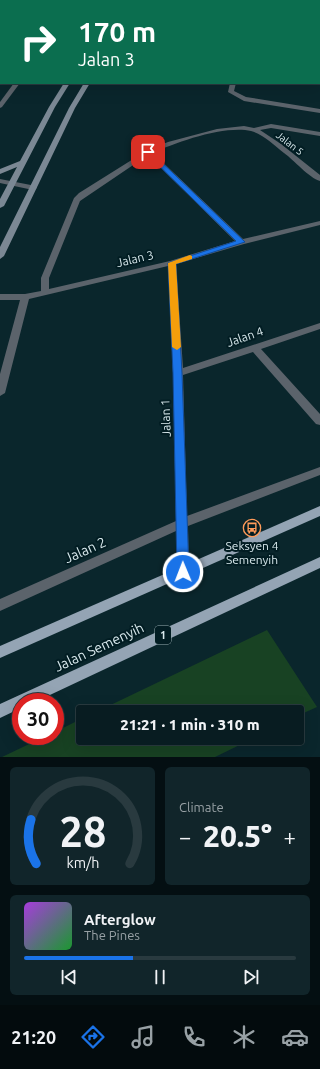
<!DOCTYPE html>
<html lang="en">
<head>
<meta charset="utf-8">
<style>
	:root { --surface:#081c21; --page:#11252a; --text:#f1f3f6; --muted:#98a1a5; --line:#293a3f; --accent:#1a73e8 }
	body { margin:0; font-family:Ubuntu,sans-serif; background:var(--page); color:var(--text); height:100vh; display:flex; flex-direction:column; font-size:15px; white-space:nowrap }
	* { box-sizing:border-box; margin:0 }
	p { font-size:13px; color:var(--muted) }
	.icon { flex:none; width:22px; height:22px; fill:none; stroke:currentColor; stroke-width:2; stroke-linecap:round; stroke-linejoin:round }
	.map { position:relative; height:757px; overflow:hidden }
	.side { display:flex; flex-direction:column; gap:10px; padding:10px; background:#040f12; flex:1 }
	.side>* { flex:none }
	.top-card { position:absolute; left:0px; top:0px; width:320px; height:84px; box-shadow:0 4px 16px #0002,0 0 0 1px var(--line); background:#0b6e4f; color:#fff; overflow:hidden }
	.speed { position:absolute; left:12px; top:693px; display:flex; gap:8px; font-size:20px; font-weight:700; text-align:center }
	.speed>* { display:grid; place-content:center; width:52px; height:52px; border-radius:50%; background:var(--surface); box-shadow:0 4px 16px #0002,0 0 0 1px var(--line); line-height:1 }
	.speed .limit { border:6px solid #d22; background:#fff; color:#111 }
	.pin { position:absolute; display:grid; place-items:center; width:34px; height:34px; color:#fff; margin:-17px; border-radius:8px; box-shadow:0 2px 6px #0006 }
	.me { position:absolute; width:44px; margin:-22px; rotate:359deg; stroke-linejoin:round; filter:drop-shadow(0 0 3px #0008) }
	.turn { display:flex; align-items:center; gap:14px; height:84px; padding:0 12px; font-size:18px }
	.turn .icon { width:52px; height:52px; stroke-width:2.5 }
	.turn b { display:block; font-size:28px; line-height:34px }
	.big { font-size:30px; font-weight:800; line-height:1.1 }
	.side .widget { flex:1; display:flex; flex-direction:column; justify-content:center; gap:6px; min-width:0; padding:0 14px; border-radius:6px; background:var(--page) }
	.side .dial { align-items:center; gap:0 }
	.dial svg { height:104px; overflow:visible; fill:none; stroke:var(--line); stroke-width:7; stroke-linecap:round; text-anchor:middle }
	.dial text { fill:var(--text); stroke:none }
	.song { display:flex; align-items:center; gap:12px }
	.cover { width:48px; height:48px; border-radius:6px; background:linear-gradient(135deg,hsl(280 70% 55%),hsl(130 70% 35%)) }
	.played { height:4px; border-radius:2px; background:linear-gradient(90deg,var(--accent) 40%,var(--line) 40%) }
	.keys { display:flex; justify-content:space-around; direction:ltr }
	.heat { display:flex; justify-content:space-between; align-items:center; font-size:22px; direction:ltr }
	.side .tiles { flex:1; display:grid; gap:10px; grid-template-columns:1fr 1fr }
	.widget:last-child { grid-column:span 2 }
	.trip { position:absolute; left:76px; top:705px; width:228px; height:40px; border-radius:4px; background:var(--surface); box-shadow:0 4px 16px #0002,0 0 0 1px var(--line); font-weight:800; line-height:40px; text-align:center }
	.tabs { display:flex; height:64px; justify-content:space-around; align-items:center; background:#030b0d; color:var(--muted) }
	.tabs .icon { width:28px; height:28px }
	.tabs .active { color:var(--accent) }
	.tabs b { font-size:18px; color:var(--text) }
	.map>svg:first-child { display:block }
</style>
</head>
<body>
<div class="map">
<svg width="320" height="757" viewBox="0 0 320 757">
	<rect width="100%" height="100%" fill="#0a262c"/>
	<!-- green -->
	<g fill="#184223">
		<polygon points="267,630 317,707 297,716 297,712 96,712"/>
		<polygon points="83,718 83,738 254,738 215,757 2,757 46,736 55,736 55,732"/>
	</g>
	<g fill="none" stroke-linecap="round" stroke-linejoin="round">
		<!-- street -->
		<g fill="#5b636b" fill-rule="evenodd">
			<polygon points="77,0 83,0 76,1"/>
			<polygon points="176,0 182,0 175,1"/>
			<rect x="262" y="0" width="6" height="1"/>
			<polygon points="1,3 1,7 0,8 0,4"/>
			<polygon points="0,36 1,37 1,41 0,40"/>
			<rect x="319" y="70" width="1" height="4"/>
			<polygon points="14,83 20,83 2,107 0,108 0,102"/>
			<polygon points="230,83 236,83 234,91 246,97 320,109 320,113 244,101 228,92"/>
			<path d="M271,124L320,132V136L271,128L260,130L281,144L320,175V181C309,178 294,160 284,153C274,145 263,134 251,131C225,125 176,142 153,153L243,239L320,221V225L244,244L176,264L183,368L320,323V329L261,349L320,414V425L316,424L253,352L183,375L187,516L320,467V475L188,526L189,572L187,576L183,577L179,576L177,572L176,531L0,611V599L176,521L173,373L168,266L29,299L5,393L0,396V374L20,300H0V294H25L41,291V278L74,198L79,193L146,151L168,142L217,129L244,126L254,128ZM148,155L235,241L170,261L49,289V278L80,201Z"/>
			<polygon points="0,179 36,186 37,188 33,190 0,183"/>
		</g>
		<!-- secondary -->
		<g fill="#7b8894" fill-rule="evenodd">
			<rect x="117" y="0" width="6" height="1"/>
			<polygon points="134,0 140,0 133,1"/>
			<polygon points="64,83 70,83 55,107 4,206 0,208 0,199 17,167 0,174 0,169 20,161 49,107"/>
			<polygon points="84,83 90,83 75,108 4,256 0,259 0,247 69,108"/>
		</g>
		<!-- primary -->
		<g fill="#94a4b4" fill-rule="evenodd">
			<polygon points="320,506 320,516 0,658 0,646"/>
			<polygon points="320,557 320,568 35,702 21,702 21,708 0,718 0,704"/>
		</g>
	</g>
	<!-- route -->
	<polygon fill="#1a73e8" stroke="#114b97" points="146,151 150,151 245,242 176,264 182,373 189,572 187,575 183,577 179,575 177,572 173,373 168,263 236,241 146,153"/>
	<!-- slow -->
	<polygon fill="#f59e0b" points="190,255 192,256 192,259 176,264 181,347 177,350 172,347 168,263"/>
	<!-- icons -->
	<defs>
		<symbol id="bus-ring" viewBox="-11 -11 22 22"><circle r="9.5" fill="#021d23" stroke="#ff9b5a" stroke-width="1.5"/><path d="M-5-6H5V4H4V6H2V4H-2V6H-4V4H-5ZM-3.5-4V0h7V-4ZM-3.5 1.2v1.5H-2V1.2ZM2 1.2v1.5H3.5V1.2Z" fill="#ff9b5a"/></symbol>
	</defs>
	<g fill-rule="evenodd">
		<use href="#bus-ring" x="242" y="518" width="20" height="20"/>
	</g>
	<g text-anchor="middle" stroke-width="4" stroke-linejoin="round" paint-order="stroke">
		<!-- far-street labels -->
		<g font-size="10" fill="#d9e9ed" stroke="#021d23">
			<text transform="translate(290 143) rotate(38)" y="4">Jalan 5</text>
		</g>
		<!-- shield labels -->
		<rect fill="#021d23" stroke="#98acb0" stroke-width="1" x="155" y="626" width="16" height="18" rx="3"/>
		<g font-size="11" font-weight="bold" fill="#d9e9ed">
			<text x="163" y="639">1</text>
		</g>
		<!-- street labels -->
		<g font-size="12" fill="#d9e9ed" stroke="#021d23">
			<text transform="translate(135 259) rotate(-13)" y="4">Jalan 3</text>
			<text transform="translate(245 337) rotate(-19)" y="4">Jalan 4</text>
			<text transform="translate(166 418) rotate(-92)" y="4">Jalan 1</text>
		</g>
		<!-- poi labels -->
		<g font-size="12" fill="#d9e9ed" stroke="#021d23">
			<text x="252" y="550">Seksyen 4<tspan x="252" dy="14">Semenyih</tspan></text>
		</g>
		<!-- near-street labels -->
		<g font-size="14" fill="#d9e9ed" stroke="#021d23">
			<text transform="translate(85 550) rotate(-24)" y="5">Jalan 2</text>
			<text transform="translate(99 647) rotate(-25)" y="5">Jalan Semenyih</text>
		</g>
	</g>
</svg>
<div class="speed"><div class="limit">30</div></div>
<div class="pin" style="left:148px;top:152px;background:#d93025"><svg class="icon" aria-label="arrive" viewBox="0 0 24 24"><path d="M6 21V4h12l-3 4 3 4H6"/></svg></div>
<svg class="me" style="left:183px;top:572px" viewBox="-20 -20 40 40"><circle r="17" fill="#1a73e8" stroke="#fff" stroke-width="3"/><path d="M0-11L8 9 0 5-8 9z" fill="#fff"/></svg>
<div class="trip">21:21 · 1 min · 310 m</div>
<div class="top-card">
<div class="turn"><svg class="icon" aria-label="right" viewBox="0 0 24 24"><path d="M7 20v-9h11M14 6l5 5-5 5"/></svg><div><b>170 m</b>Jalan 3</div></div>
</div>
</div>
<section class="side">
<div class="tiles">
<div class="widget dial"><svg viewBox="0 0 100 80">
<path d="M14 69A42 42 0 1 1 86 69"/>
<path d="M14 69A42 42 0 0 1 10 35" stroke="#1a73e8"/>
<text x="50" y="56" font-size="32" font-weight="700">28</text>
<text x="50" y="72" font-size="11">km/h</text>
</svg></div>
<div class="widget"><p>Climate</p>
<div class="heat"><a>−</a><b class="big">20.5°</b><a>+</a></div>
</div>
<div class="widget">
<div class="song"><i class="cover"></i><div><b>Afterglow</b><p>The Pines</p></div></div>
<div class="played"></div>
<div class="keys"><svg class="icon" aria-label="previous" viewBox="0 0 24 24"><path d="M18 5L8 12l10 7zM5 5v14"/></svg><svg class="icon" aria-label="pause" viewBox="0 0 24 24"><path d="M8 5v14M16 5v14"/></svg><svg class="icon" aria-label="next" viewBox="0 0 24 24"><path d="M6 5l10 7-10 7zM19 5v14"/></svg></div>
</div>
</div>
</section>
<nav class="tabs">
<b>21:20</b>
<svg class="icon active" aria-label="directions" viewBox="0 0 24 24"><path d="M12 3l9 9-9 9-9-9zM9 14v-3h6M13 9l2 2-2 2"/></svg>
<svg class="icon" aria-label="music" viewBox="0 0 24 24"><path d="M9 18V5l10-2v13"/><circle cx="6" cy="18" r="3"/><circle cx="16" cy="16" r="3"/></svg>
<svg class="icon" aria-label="phone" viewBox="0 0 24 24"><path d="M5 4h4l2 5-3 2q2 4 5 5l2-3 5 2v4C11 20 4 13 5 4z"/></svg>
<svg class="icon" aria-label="climate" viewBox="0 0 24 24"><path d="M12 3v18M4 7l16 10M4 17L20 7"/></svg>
<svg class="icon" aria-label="car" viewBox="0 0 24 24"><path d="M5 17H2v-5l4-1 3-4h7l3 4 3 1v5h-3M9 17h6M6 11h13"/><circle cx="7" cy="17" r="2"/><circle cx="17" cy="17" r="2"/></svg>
</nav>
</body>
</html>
